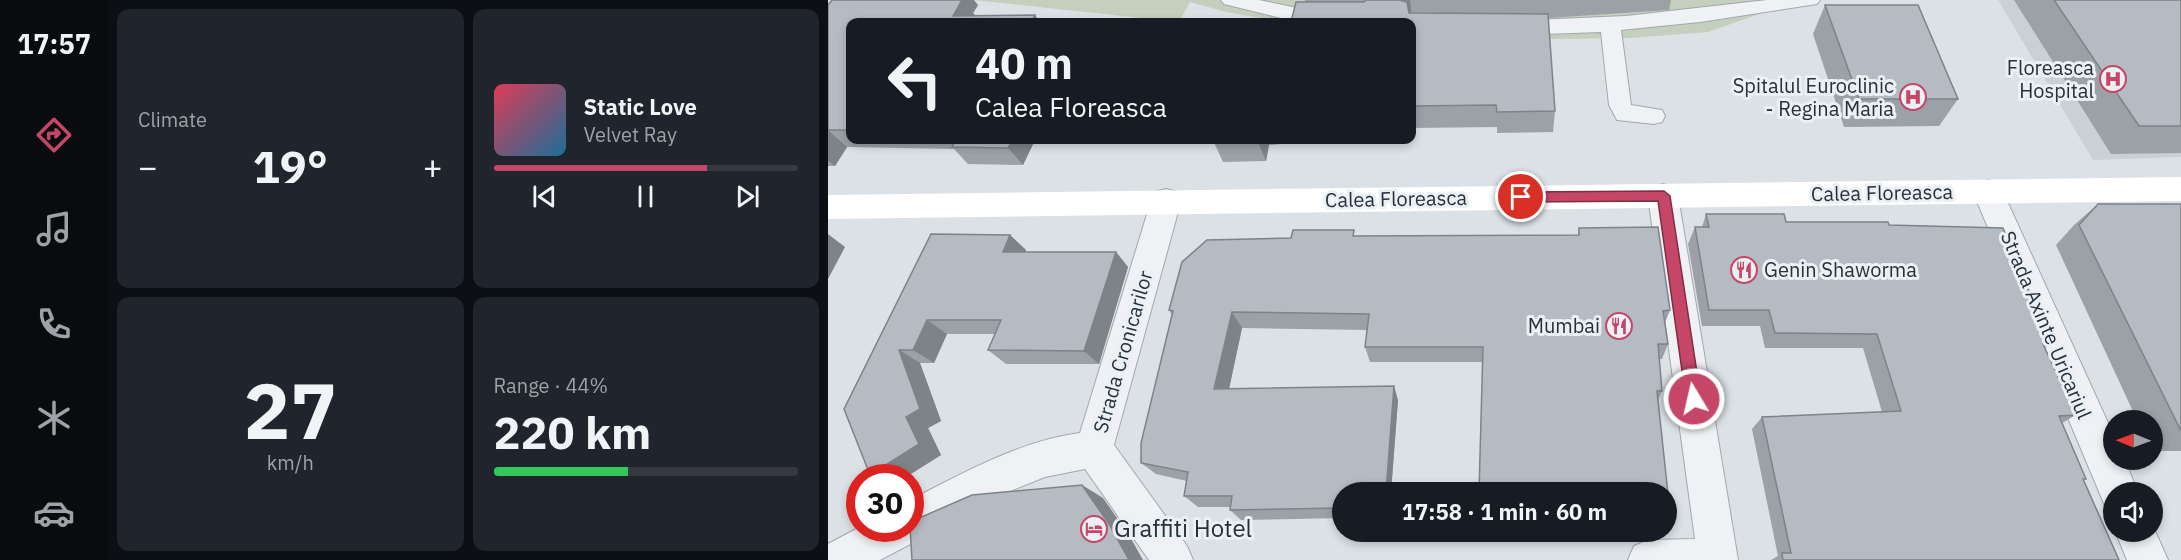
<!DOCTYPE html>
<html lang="en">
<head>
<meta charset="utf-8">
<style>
	:root { --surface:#171b24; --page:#20242c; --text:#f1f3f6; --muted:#9ea1a6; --line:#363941; --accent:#c64668 }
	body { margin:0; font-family:"IBM Plex Sans",sans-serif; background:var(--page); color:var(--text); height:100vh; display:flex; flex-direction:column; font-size:22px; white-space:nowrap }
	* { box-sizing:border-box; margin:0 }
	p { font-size:20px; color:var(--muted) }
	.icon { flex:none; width:33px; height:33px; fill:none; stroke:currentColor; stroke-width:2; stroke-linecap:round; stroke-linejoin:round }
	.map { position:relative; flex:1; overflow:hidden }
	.details { display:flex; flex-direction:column; gap:9px; padding:9px; background:#0d0f14; width:720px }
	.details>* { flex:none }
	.hud { position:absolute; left:18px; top:18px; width:570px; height:126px; border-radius:12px; box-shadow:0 3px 9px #0003; background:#171b24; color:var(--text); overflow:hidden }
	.needle { width:39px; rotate:271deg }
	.fabs { position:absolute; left:1275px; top:410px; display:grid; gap:12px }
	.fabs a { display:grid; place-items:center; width:60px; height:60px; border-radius:50%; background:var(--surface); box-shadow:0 3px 9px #0003; font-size:30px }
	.speed { position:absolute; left:18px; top:464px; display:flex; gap:12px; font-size:30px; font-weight:700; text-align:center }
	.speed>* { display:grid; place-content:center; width:78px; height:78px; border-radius:50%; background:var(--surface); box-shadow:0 3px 9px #0003; line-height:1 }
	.speed .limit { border:9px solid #d22; background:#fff; color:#111 }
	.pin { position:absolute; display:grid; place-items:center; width:51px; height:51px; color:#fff; margin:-26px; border:3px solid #fff; border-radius:50%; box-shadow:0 2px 6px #0007 }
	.me { position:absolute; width:66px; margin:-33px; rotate:351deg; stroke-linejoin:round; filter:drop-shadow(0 0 4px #0008) }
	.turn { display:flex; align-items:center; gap:21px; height:126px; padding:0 30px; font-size:27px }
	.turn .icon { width:78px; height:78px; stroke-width:2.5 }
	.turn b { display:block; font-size:42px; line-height:51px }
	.big { font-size:45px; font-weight:700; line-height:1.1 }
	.details .widget { flex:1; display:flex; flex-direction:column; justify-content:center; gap:9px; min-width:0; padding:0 21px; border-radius:12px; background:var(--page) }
	.details .dial { align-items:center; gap:0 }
	.dial b { font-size:78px; line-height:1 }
	.song { display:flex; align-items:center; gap:18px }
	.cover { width:72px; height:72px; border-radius:9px; background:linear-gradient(135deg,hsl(350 70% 55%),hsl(200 70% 35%)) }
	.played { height:6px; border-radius:3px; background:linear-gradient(90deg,var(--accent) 70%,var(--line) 70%) }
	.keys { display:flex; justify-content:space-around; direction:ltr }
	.heat { display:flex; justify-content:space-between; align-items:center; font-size:33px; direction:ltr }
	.charge { height:9px; border-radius:4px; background:linear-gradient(90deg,#34c759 44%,var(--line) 0) }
	.details .tiles { flex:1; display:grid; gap:9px; grid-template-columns:repeat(2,1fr) }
	.trip { position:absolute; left:504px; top:482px; width:345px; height:60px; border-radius:30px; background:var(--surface); box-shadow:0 3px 9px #0003; font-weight:700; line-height:60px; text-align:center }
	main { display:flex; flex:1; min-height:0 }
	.tabs { display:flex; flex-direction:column; width:108px; justify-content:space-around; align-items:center; background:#090b0e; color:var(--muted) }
	.tabs .icon { width:42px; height:42px }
	.tabs .on { color:var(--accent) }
	.tabs b { font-size:27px; color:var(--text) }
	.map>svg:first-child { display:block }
</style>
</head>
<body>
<main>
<nav class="tabs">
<b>17:57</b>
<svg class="icon on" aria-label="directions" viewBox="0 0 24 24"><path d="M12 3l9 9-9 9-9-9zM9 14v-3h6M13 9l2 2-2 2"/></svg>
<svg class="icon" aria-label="music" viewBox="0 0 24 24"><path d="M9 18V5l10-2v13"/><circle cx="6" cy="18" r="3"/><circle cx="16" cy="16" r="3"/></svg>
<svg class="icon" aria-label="phone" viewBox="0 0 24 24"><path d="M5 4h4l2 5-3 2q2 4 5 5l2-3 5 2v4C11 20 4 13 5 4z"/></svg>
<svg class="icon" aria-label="climate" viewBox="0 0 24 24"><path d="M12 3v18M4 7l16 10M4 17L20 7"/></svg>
<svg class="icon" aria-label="car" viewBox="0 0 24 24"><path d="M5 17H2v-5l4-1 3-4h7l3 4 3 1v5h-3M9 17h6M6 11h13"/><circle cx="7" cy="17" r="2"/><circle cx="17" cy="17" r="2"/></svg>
</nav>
<section class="details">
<div class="tiles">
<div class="widget"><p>Climate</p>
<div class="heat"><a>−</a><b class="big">19°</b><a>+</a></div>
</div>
<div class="widget">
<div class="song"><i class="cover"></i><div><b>Static Love</b><p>Velvet Ray</p></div></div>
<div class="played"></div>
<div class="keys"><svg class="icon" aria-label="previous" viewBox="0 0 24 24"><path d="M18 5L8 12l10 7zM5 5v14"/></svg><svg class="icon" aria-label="pause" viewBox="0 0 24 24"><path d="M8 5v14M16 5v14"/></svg><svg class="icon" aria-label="next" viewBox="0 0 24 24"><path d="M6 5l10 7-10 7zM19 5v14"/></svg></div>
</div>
<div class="widget dial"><b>27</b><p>km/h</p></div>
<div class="widget"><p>Range · 44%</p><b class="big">220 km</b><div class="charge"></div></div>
</div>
</section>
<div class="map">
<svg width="1353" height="560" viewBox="0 0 1353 560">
	<rect width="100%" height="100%" fill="#dce1e6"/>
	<!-- built -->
	<polygon fill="#cbd0d7" points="1170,0 1353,0 1353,157 1265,160"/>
	<!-- green -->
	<polygon fill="#c4cfbe" points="145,0 986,0 951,7 880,32 802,38 720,39 584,22 458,22 398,12 362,2 351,22"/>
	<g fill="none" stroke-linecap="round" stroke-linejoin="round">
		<defs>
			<g id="lane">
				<polygon points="393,0 431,0 469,8 530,15 537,17 540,22 469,22 396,4"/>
				<polygon points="939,0 992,0 989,4 872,22 793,30 803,105 834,110 837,116 834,122 826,124 789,120 781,105 773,32 687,35 680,33 677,28 680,23 687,21 798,16"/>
			</g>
			<g id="street">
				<polygon points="1160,180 1171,184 1175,192 1286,436 1286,459 1296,459 1310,492 1286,492 1286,509 1277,506 1145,192 1149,184"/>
				<polygon points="835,184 846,187 850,196 910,560 800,560 806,546 820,540 867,539 820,196 824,187"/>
				<path d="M338,189L349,192L353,201L286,445L359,546L365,560H321L257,469L217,477L185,490L52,560H0V544L32,527L82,528V500C136,473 191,441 252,433L323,201L327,192Z"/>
				<polygon points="1324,524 1340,560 1299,560 1287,531 1324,531"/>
			</g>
		</defs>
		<!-- lane casing -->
		<use href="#lane" stroke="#a2a8af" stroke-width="2"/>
		<!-- street casing -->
		<use href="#street" stroke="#a2a8af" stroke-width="2"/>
		<!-- lane -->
		<use href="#lane" fill="#eff1f4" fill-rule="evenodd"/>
		<!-- street -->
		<use href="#street" fill="#eff1f4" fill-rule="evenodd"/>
		<!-- secondary -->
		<polygon fill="#fff" fill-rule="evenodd" points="1353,177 1353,201 0,219 0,195"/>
	</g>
	<!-- wall -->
	<g fill="#9ba1a7">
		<polygon points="477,0 843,0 841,10 720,18 727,111 725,132 669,133 669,127 584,128 584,22 477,2"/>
		<polygon points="1186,0 1353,0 1353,153 1283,154"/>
		<polygon points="0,5 150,5 145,13 147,16 22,22 22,140 207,140 195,165 140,164 126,149 19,147 7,166 0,166"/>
		<polygon points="997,5 1130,99 1111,126 1016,127 985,34"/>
		<polygon points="385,140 492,140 441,145 438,161 395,162"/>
		<polygon points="1270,204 1353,204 1353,451 1324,451 1324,420 1309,420 1228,245 1246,225"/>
		<polygon points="878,214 958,222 1061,225 1223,344 1217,348 1248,415 1234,423 1258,479 1255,480 1291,560 943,560 950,556 924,429 934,417 1054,412 1035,348 937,348 932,326 874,326 860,244 867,227 874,227"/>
		<polygon points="751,228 842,310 837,323 840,344 834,359 831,359 834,391 830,400 841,503 838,506 838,492 654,362 542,362 537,347 539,330 414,328 401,389 570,400 563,492 514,492 514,518 413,520 402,510 402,507 370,507 356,496 359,481 328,474 313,463 344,315 341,310 528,236 750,235"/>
		<polygon points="103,234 182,235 198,250 197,252 288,252 300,267 271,364 178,364 160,350 167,334 119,334 106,363 92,363 113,421 100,428 113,455 78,477 46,477 42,475 16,409"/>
	</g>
	<!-- shaded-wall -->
	<g fill="#7e8388">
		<polygon points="130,0 146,0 150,5 145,13 149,17 125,16"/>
		<polygon points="571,0 582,0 584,17"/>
		<polygon points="207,15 212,22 203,22"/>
		<polygon points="0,130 19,147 7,166 0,161"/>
		<polygon points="185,140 207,140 195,165 180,148"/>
		<polygon points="429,140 439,140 441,145 438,161"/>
		<polygon points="0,234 17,247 0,279"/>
		<polygon points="182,235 198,250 191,267 175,252"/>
		<polygon points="288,252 300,267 271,364 256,351"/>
		<polygon points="404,312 414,328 398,403 386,389"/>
		<polygon points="99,320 119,334 106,363 85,350"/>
		<polygon points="71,350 92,363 113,421 100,428 113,455 78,477 46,477 42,475 78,417"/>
		<polygon points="566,386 570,400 563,492 558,492"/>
		<polygon points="254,485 275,498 301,535 315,560 301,560"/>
	</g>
	<!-- building -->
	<g fill="#b4bbc2" stroke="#7e8388" stroke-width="1.5">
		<polygon points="4,0 134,0 125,16 207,15 203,22 22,22 22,130 0,130 0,5"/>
		<polygon points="538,0 571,0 579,2 581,13 720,14 727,111 669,112 668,105 584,106 584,22 463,22 468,2 536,2"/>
		<polygon points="1226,0 1353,0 1353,126 1311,126"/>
		<polygon points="997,5 1090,5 1130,99 1031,99"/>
		<polygon points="128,140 185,140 180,148 124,147"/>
		<polygon points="385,140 429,140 385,141"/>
		<polygon points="1270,204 1353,204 1353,431 1251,225"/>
		<polygon points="878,214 956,214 958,222 1060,222 1061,225 1175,228 1223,344 1215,344 1248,415 1231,416 1258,479 1255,479 1291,560 955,560 954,553 963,553 934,417 1073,411 1049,334 947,333 941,310 881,310 867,227 881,227"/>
		<polygon points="830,227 842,310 835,311 840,344 830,344 834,391 829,391 841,503 838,503 838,492 651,492 655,347 537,347 541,314 404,312 386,389 566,386 558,492 514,492 514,508 402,510 404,496 356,496 360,472 313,463 313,443 345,311 341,310 354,262 379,240 463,238 465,230 526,230 525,236 751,235 751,228"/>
		<polygon points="103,234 182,235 175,252 288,252 256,351 160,350 173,320 99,320 85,350 71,350 92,409 78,417 91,444 42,475 16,409"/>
		<polygon points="254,485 281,524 301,560 84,560 82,528 82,522 144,495"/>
	</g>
	<!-- route -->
	<polygon fill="#c64668" stroke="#812e44" stroke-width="1.5" points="836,191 842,196 873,399 871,404 866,406 860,404 858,399 830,201 693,202 687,197 693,192"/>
	<!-- icons -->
	<defs>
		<symbol id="hospital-ring" viewBox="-11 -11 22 22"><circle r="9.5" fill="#ebf0f4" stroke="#c64668" stroke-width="1.5"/><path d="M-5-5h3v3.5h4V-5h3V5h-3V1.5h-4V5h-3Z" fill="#c64668"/></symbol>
		<symbol id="restaurant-ring" viewBox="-11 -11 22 22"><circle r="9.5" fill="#ebf0f4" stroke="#c64668" stroke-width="1.5"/><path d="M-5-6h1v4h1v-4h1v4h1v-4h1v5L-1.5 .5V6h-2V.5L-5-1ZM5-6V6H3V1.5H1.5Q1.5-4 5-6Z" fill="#c64668"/></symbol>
		<symbol id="hotel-ring" viewBox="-11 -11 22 22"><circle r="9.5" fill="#ebf0f4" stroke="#c64668" stroke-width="1.5"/><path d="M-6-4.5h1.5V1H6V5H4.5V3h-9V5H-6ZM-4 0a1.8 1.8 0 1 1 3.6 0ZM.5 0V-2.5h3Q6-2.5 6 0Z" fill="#c64668"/></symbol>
	</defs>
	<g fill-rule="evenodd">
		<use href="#hospital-ring" x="1270" y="64" width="30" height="30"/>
		<use href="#hospital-ring" x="1070" y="82" width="30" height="30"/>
		<use href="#restaurant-ring" x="901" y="255" width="30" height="30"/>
		<use href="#restaurant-ring" x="776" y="311" width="30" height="30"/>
		<use href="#hotel-ring" x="251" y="514" width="30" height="30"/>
	</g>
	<g text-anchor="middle" stroke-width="6" stroke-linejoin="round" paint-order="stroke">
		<!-- poi labels -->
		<g font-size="20" fill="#27303b" stroke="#ebf0f4" text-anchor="end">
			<text x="1266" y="75">Floreasca<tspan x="1266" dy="23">Hospital</tspan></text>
			<text x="1066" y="93">Spitalul Euroclinic<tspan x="1066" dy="23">- Regina Maria</tspan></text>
			<text x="936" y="277" text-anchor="start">Genin Shaworma</text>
			<text x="772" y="333">Mumbai</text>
		</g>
		<!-- street labels -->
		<g font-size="20" fill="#27303b" stroke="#ebf0f4">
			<text transform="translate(1054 193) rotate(-1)" y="7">Calea Floreasca</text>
			<text transform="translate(568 199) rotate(-1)" y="7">Calea Floreasca</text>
			<text transform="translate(1218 325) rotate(67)" y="7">Strada Axinte Uricariul</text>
			<text transform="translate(295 352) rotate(-74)" y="7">Strada Cronicarilor</text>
		</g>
		<!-- near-poi labels -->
		<g font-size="24" fill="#27303b" stroke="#ebf0f4" text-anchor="start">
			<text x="286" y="537">Graffiti Hotel</text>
		</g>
	</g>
</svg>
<div class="fabs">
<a><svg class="needle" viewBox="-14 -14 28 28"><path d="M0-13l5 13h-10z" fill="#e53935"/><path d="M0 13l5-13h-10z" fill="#9ea1a6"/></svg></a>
<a><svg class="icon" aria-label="sound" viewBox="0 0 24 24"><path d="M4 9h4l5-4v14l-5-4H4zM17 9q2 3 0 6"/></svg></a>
</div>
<div class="speed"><div class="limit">30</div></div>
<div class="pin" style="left:693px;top:197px;background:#d93025"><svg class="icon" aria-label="arrive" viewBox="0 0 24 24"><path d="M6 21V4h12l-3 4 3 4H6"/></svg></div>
<svg class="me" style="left:866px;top:399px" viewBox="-20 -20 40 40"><circle r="17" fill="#c64668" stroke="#fff" stroke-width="3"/><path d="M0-11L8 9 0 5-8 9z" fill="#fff"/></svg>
<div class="trip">17:58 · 1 min · 60 m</div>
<div class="hud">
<div class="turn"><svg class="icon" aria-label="left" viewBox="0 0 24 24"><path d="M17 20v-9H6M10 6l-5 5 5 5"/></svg><div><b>40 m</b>Calea Floreasca</div></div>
</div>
</div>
</main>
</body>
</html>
